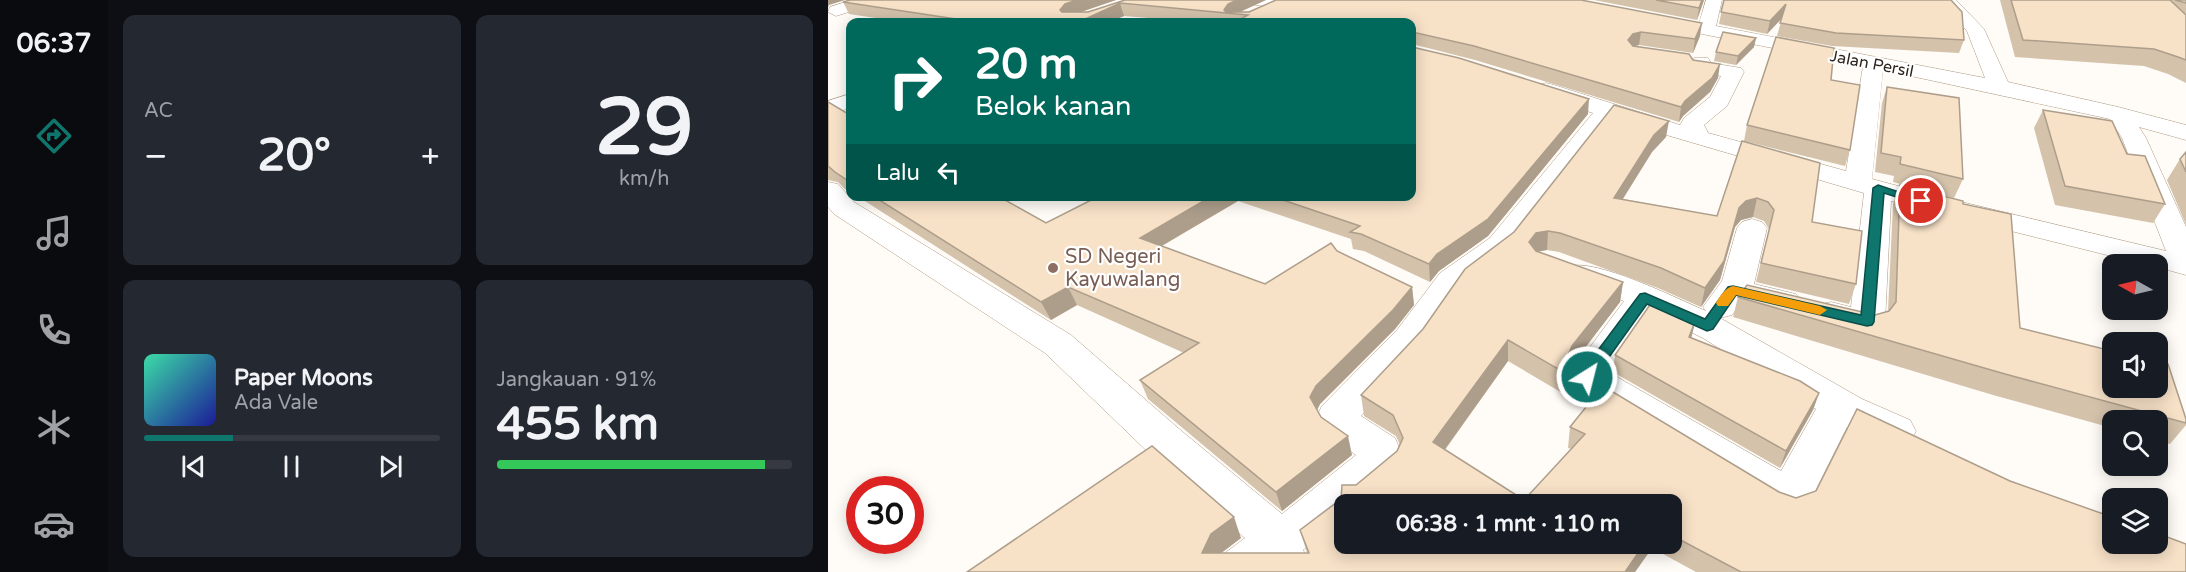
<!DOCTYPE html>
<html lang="id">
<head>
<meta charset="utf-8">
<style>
	:root { --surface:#171b24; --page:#242831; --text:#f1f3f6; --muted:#9ea1a6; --line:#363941; --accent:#0f766e }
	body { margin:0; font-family:"Varela Round",sans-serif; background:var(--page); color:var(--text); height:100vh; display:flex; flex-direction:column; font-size:22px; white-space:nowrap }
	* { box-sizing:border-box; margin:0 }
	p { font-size:20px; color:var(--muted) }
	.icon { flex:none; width:33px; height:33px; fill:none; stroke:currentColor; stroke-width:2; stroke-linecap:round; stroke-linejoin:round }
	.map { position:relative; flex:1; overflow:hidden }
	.sheet { display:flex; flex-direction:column; gap:15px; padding:15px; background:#0d0f14; width:720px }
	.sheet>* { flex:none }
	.hud { position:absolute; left:18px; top:18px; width:570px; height:183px; border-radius:12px; box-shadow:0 3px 15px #0003; background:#00695c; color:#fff; overflow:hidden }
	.needle { width:39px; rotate:278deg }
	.tools { position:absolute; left:1274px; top:254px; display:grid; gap:12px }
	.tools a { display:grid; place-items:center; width:66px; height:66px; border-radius:12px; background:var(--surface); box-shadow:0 3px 15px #0003; font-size:30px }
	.speed { position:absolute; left:18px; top:476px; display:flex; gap:12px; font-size:30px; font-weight:700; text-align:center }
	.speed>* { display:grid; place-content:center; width:78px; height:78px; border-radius:50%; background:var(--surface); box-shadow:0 3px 15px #0003; line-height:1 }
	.speed .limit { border:9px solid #d22; background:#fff; color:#111 }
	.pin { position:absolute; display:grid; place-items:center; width:51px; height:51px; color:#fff; margin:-26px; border:3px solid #fff; border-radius:50%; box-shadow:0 2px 6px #0007 }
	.me { position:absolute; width:66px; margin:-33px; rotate:36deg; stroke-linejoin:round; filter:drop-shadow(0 0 4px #0008) }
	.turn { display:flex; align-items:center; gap:21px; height:126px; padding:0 30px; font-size:27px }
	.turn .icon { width:78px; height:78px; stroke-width:2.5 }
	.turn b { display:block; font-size:42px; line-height:51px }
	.then { display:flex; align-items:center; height:57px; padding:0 30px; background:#0003; gap:12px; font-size:22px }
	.big { font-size:45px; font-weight:700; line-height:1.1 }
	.sheet .card { flex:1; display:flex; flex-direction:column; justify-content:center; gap:9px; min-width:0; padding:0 21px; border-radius:12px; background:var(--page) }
	.sheet .dial { align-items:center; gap:0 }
	.dial b { font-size:78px; line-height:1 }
	.song { display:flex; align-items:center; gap:18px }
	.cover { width:72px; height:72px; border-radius:9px; background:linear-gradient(135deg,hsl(160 70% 55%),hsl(240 70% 35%)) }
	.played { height:6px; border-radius:3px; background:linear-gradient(90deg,var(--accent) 30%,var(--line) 30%) }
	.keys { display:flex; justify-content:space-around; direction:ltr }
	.heat { display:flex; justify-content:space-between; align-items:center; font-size:33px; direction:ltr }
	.charge { height:9px; border-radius:4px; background:linear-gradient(90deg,#34c759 91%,var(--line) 0) }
	.sheet .tiles { flex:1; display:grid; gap:15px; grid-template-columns:repeat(2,1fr) }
	.trip { position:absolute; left:506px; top:494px; width:348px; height:60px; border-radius:12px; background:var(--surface); box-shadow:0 3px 15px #0003; font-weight:700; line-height:60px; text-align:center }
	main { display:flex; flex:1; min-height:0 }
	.dock { display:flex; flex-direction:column; width:108px; justify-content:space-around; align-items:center; background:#090b0e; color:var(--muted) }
	.dock .icon { width:42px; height:42px }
	.dock .current { color:var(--accent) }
	.dock b { font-size:27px; color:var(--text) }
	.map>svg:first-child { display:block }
</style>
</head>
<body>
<main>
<nav class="dock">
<b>06:37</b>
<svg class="icon current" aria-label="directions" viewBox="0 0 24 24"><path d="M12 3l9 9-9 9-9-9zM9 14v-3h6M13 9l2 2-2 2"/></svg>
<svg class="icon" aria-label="music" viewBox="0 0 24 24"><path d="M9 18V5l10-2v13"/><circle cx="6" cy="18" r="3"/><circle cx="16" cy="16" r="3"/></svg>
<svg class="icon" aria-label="phone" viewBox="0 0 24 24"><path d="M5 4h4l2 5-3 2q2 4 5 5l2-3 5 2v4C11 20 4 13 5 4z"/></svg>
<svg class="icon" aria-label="climate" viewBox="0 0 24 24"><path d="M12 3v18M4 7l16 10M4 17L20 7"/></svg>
<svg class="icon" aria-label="car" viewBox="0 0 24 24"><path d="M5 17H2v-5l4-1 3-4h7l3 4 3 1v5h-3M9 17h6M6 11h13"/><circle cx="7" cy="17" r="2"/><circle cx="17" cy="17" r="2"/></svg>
</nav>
<section class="sheet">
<div class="tiles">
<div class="card"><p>AC</p>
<div class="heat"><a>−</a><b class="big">20°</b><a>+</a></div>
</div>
<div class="card dial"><b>29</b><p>km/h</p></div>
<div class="card">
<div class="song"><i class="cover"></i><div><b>Paper Moons</b><p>Ada Vale</p></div></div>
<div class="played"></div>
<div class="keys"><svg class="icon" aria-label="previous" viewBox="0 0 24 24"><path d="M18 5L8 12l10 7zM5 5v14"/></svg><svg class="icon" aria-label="pause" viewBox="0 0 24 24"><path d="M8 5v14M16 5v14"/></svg><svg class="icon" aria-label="next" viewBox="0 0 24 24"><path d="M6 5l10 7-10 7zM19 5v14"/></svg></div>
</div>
<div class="card"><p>Jangkauan · 91%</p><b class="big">455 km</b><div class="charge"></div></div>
</div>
</section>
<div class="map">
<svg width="1358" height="572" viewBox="0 0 1358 572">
	<rect width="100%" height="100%" fill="#fffbf6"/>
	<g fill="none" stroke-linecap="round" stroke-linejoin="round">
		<defs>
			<g id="minor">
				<polygon points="24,0 48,0 46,4 8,16 0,12 2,7"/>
				<polygon points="419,0 456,0 458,3 450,8 421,4"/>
				<path d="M878,0H894L888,26L1157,78L1139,31L1110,0H1128L1156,29L1180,82L1290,107L1358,125V140L1311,127L1318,138L1358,227V275L1329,267V264H1315L1063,201L1057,322L1051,330L1039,333L991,321L986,313L991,305L1003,302L1023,307L1036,193L784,119L684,250L636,287L595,348L533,416L567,438L576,458L570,470L531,504H516V518L475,550L486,572H385L393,556L417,538L320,452L217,353L6,214L0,207V182L10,184L26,202L243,335L350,428L454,514L528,455L499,434L488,417L494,406L569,330L612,273L662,238L765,113L710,95L707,90L710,85L718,83L726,85L852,125L856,118L882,97L893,76L863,71L860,67L866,58H880L883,63L913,68L916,72L899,106L876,125L880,133L1018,171L1035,66L829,25L823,24L820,20L823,16L829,15L871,23ZM1055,70L1282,119L1294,138L1338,251L1100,194L1044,179Z"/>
				<polygon points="22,94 22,108 0,115 0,101"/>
				<path d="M924,219L934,222L939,228L926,284L968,294L973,302L968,310L956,313L913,302L904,315L892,318L1034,399L1082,420L1088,431L1082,442L1067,447L1019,427L977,511L961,517L945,511L745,387L740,377L796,301L741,280L736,273L741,266C770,259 848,298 878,311L875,307L894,281L909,228L914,222ZM823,313L875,338L988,409L953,471L782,373Z"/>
			</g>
		</defs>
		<!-- minor casing -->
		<use href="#minor" stroke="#ae9a83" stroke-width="1"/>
		<!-- minor -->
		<use href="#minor" fill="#fff" fill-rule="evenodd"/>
	</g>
	<!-- wall -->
	<g fill="#d4c2ab" fill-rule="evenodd">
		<polygon points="22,0 288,0 253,12 260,12 297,0 438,0 412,12 421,12 448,0 872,36 865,53 811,45 806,46 865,60 890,78 882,92 855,116 851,122 647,60 584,44 584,22 369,22 296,16 281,22 74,22 21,14 15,2"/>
		<polygon points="766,0 876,0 869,20"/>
		<polygon points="896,0 1136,40 1131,53 1004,46 949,36 954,18 939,34 891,24"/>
		<polygon points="1172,0 1358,0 1358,83 1340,74 1316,66 1187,57"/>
		<polygon points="928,38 926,47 908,65 886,61 888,52"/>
		<polygon points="1003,80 1022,150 1017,166 916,141 919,125"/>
		<polygon points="1059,87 1135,179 1126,198 1065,182 1066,176 1047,172 1054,103"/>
		<polygon points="0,102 22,115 22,192 17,189 10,182 0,180"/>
		<polygon points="1215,110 1299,154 1337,204 1325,223 1227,205 1206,128"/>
		<polygon points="760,114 660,236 611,271 602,282 536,251 525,249 523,239 410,201 334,246 437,284 509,251 584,287 586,305 567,329 492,404 489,410 493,417 524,455 454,511 320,399 312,380 356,353 249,305 223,320 29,196 170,196 218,223 271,196 584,196"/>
		<path d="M838,137L824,152L795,199L889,216L914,141L984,222L1028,284L1021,304L928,282L941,229L936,221L925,217L913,220L907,227L892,280L873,307L830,288L731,252L719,250L710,251L795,282L792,302L744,365L745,368L951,492L968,498L1182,481L1331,534L1358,572H868L824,548L807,572H139L413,538L393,553H479L472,530L513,499L569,451L572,445L568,436L536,416L533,395L595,329ZM680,361L758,407L742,427L740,448L744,449L696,500L617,450ZM843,504V543H516Z"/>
		<polygon points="1358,152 1358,225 1339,180 1352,159"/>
		<polygon points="1072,185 1135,204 1192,328 1358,423 1358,425 1342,444 1329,441 1329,420 1284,420 1284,428 1165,395 905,317 910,297 1047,315 1060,311 1065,204"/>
		<polygon points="864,335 863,338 991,393 985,410 952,468 785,372 787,355"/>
		<polygon points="1329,518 1335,520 1329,527"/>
	</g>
	<!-- shaded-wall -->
	<g fill="#ad9e8b">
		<polygon points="0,0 17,0 1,5 0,7"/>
		<polygon points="249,0 288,0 241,16 232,10 237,4"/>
		<polygon points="409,0 438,0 407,14 397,13 396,10 400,4"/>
		<polygon points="874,0 876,0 869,20 871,8"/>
		<polygon points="292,3 296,16 281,22 251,22"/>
		<polygon points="958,4 956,16 939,34 942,21"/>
		<polygon points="874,23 872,36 865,53 867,39"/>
		<polygon points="813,32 811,45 803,47 800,40 805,34"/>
		<polygon points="928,38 926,47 908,65 910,56"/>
		<polygon points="892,64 890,78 882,92 855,116 851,122 853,107 857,101"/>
		<polygon points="761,99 760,114 660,236 611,271 602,282 601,264 609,254"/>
		<polygon points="841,121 838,137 824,152 784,216 786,198 826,135"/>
		<polygon points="384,196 409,196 410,201 318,255 312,238"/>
		<polygon points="929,198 925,217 913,220 907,227 892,280 873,307 877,288 911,208 918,201"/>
		<polygon points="720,231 719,250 708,252 701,242 708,233"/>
		<polygon points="795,282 792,302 743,366 739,358 744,346"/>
		<polygon points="240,287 249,305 223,320 213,302"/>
		<polygon points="584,287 586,305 567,329 492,404 486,416 482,397 488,386"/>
		<polygon points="868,319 864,335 858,354 861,337"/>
		<polygon points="680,340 680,361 607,463 605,442"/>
		<polygon points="991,393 985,410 952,468 958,451"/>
		<polygon points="520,436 524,455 454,511 448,492"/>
		<polygon points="406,517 413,538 392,554 374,553 383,534"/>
		<polygon points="817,543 825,543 824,548 807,572 797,572"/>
	</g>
	<!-- building -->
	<g fill="#f7e1c7" stroke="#ad9e8b" stroke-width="1.5" fill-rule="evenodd">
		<polygon points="22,0 249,0 237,4 232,10 234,12 260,12 297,0 409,0 400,4 396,10 398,12 421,12 448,0 753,0 874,23 867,39 813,32 805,34 800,40 805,46 861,54 865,60 892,64 884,78 857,101 853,107 646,46 584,32 584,22 407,22 420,15 292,3 251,22 148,22 15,2"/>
		<polygon points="828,0 874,0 871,8"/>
		<polygon points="896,0 1123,0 1134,12 1136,40 1008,33 952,23 958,4 942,21 893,12"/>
		<polygon points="1183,0 1342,0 1358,15 1358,60 1350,57 1326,49 1195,40"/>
		<polygon points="1347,0 1358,0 1358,3"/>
		<polygon points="895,32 928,38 910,56 888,52"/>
		<polygon points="948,37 1006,48 1003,80 1032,85 1022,150 919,125"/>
		<polygon points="584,47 631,58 761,99 660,219 609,254 601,264 533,234 522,232 532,226 443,196 584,196"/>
		<polygon points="1059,87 1131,98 1135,179 1072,164 1073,157 1053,153"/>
		<polygon points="0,102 22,115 22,182 7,172 0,166"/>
		<path d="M786,105L841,121L826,135L786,198L889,216L914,141L992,163L984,222L1034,231L1028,284L933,263L946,210L940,202L929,198L918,201L911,208L896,261L877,288L833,268L732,233L720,231L708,233L701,242L708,251L795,282L744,346L739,358L745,368L951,492L968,498L988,491L1029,409L1182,481L1284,517V543H1329V531L1331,534L1358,544V572H913L843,535V504H516V543H817L797,572H139L324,446L406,517L383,534L374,553H481L472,530L513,499L514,485H528L569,451L575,438L565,415L533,395L595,329L637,269L686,232ZM680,340L770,392L742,427L757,434L696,500L605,442Z"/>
		<polygon points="1215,110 1284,121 1299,154 1317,156 1337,204 1237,186"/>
		<polygon points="1358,152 1358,172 1352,159"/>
		<polygon points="1072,185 1135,201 1135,204 1183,214 1192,328 1284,351 1284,387 1329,387 1329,362 1340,364 1358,419 1358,423 1177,374 910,297 919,285 1047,315 1061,311 1068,302"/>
		<polygon points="45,196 170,196 218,223 271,196 384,196 312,238 437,284 503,243 509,251 584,287 565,310 488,386 482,397 493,417 520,436 448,492 312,380 371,343 240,287 213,302"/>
		<polygon points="826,299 868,319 861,337 972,381 991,393 958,451 787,355"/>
	</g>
	<!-- route -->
	<polygon fill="#0f766e" stroke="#0a4d48" stroke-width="1.5" points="1050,185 1098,201 1093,205 1056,193 1046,322 1044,325 1039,326 908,295 885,329 879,331 819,304 764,381 753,381 751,377 753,373 812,294 817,293 877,319 900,287 905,286 1033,315 1045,188"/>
	<!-- slow -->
	<path fill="#f59e0b" d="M905,286L992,306L999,310L992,315L908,295L900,306H890L888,303C892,296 897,288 905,286Z"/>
	<!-- markers -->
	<circle fill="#8d6e63" stroke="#fff" stroke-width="2" cx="225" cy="268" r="6"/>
	<g text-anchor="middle" stroke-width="4.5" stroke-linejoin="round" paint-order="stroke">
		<!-- far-street labels -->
		<g font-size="16" fill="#2d251c" stroke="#fff">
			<text transform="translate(1044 63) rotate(11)" y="6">Jalan Persil</text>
		</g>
		<!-- education labels -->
		<g font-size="20" fill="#785e54" stroke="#fff" text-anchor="start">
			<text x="237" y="263">SD Negeri<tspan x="237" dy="23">Kayuwalang</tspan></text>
		</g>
	</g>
</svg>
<div class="tools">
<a><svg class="needle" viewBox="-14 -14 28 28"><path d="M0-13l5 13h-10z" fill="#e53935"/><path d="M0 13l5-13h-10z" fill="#9ea1a6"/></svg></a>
<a><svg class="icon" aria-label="sound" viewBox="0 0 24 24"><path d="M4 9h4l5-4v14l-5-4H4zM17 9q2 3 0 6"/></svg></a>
<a><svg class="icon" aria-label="search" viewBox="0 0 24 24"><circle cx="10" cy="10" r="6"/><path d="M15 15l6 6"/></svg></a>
<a><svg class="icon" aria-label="layers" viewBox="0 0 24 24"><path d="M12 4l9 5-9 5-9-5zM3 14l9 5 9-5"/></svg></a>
</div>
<div class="speed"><div class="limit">30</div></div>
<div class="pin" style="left:1093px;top:201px;background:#d93025"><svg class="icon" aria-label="arrive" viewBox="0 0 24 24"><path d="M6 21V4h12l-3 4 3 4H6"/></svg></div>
<svg class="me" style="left:759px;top:377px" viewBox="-20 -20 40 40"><circle r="17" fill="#0f766e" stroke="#fff" stroke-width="3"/><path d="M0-11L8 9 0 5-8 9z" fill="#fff"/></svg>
<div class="trip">06:38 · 1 mnt · 110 m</div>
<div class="hud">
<div class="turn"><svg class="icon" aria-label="right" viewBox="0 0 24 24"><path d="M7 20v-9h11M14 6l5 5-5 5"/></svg><div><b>20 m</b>Belok kanan</div></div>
<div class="then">Lalu<svg class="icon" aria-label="left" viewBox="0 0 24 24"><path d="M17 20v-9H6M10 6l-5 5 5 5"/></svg></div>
</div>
</div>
</main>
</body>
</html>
